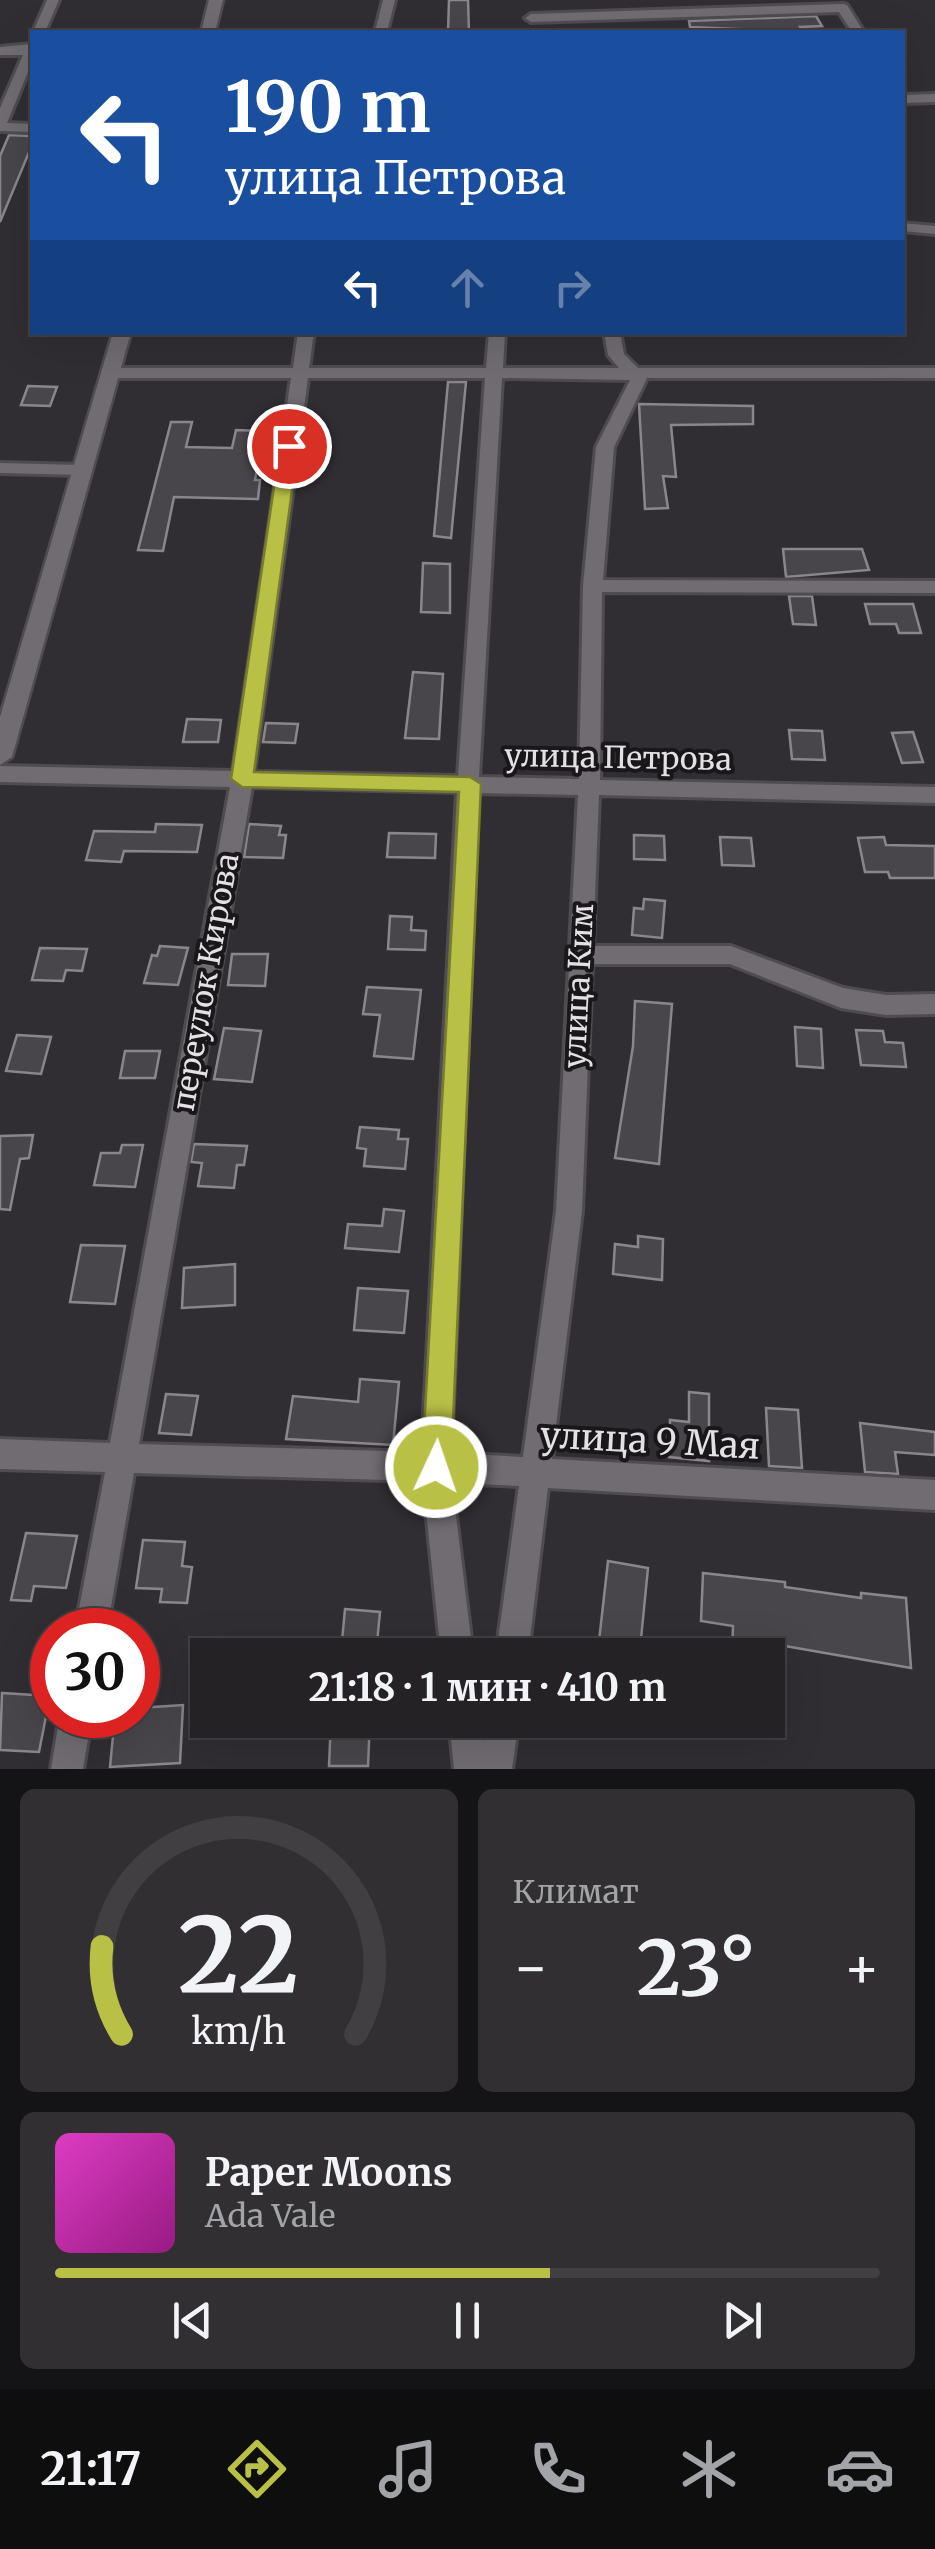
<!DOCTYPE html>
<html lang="ru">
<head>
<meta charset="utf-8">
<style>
	:root { --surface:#252226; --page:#312f32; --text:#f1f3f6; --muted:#a3a4a7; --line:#423f43; --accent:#b9c046 }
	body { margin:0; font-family:Merriweather,serif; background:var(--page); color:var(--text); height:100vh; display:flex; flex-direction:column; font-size:38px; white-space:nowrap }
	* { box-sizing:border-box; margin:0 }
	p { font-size:32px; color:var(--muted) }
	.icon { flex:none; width:55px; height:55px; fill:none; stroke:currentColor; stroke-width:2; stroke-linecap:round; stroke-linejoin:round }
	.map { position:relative; height:1769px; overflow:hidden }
	.details { display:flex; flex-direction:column; gap:20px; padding:20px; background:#141315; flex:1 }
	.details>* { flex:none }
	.guide { position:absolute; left:30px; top:30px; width:875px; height:305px; border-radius:0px; box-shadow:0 10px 40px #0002,0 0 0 2px var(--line); background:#1a4fa0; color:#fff; overflow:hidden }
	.speed { position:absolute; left:30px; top:1608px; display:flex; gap:20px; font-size:50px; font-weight:700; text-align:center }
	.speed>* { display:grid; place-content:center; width:130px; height:130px; border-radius:50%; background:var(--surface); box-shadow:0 10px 40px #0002,0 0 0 2px var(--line); line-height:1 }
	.speed .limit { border:15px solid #d22; background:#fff; color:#111 }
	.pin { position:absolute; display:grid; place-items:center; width:85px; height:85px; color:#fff; margin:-42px; border:5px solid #fff; border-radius:50%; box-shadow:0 2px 10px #0007 }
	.me { position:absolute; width:110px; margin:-55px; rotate:3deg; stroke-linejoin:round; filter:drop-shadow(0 0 8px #0008) }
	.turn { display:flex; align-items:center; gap:35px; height:210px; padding:0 30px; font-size:45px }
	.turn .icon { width:130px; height:130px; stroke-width:2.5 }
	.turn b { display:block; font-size:70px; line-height:85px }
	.lanes { display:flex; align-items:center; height:95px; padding:0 30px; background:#0003; justify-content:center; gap:50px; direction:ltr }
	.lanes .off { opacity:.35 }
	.big { font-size:75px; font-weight:700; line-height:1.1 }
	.details .card { flex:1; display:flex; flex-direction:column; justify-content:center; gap:15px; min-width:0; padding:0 35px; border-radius:15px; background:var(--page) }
	.details .dial { align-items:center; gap:0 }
	.dial svg { height:260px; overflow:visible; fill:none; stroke:var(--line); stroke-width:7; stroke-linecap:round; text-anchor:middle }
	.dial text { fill:var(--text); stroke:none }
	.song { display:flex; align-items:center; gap:30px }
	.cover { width:120px; height:120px; border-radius:15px; background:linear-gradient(135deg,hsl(310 70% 55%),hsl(310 70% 35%)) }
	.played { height:10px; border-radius:5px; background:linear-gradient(90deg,var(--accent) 60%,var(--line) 60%) }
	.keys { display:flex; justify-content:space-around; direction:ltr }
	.heat { display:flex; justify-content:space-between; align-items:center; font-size:55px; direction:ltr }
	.details .tiles { flex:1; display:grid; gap:20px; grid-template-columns:1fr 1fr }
	.card:last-child { grid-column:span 2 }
	.trip { position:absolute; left:190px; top:1638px; width:595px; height:100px; border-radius:0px; background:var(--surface); box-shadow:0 10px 40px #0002,0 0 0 2px var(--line); font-weight:700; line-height:100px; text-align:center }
	.dock { display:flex; height:160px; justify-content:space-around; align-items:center; background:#0f0e0f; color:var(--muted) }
	.dock .icon { width:70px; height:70px }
	.dock .current { color:var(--accent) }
	.dock b { font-size:45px; color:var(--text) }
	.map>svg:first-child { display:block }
</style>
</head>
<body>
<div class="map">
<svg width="935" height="1769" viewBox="0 0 935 1769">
	<rect width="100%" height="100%" fill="#312e33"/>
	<!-- building -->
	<g fill="#49464b" stroke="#8a868c" stroke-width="2.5">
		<polygon points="449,0 468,0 469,32 448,32"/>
		<polygon points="816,16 822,26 800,27 802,32 690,27 689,21"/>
		<polygon points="9,135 32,136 32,145 0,222 0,156"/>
		<polygon points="448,382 466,382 451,538 434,536"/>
		<polygon points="28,386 57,387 50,406 21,405"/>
		<polygon points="639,404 753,406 753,424 671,425 676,477 663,476 668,508 645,509"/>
		<polygon points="171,422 192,422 186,447 232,448 236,430 264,431 255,480 260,480 258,499 174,497 163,551 138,550"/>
		<polygon points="783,549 862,549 869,570 786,577"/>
		<polygon points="423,563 450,564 450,613 421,612"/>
		<polygon points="789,596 812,596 816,625 793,624"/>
		<polygon points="865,604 913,604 921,633 899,633 896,624 870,624"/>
		<polygon points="413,672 443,674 439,739 405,738"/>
		<polygon points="187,719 221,720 218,742 183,742"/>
		<polygon points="266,723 298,724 295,743 263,742"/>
		<polygon points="789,730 822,731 825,760 792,759"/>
		<polygon points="913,732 923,762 902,763 892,733"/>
		<polygon points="156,824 202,825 197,852 124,851 121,862 86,860 94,831 155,832"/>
		<polygon points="249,824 281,826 279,835 286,835 283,858 244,857"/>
		<polygon points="389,833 436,834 435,858 387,857"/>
		<polygon points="634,835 664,836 665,860 634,859"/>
		<polygon points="720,837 751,838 754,866 722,865"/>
		<polygon points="884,837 886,845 935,846 935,878 890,878 888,872 865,872 858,838"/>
		<polygon points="644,899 665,901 662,938 632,935 634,908 643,909"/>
		<polygon points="390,916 412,917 411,930 426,931 425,950 388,949"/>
		<polygon points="160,946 188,948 178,985 144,983 152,955 157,956"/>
		<polygon points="40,948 87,949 82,971 66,970 63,981 32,980"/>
		<polygon points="232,954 268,954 265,986 228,985"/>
		<polygon points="367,987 421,990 413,1059 374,1056 380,1015 363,1014"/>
		<polygon points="635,1001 672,1004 659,1164 615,1158 633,1046"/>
		<polygon points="795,1027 821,1029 823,1068 797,1066"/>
		<polygon points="224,1028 261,1031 252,1082 214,1079"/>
		<polygon points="856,1030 883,1031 885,1042 903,1043 906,1067 861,1065"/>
		<polygon points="17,1035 51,1037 41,1074 6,1071"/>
		<polygon points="125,1051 160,1051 155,1078 120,1078"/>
		<polygon points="360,1127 399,1130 398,1139 408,1139 405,1169 364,1166 366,1149 357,1148"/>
		<polygon points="33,1135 29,1158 20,1159 10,1210 0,1209 0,1136"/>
		<polygon points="194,1144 247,1146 244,1165 237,1165 234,1188 198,1186 202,1163 191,1162"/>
		<polygon points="122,1145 143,1145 135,1187 94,1185 101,1153 120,1153"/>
		<polygon points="384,1209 404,1211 399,1252 345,1248 348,1224 382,1226"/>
		<polygon points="638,1236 663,1239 662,1280 613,1274 615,1244 638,1247"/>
		<polygon points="81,1245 125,1246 115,1304 70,1302"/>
		<polygon points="235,1264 235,1305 182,1308 184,1268"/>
		<polygon points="358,1288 408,1291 404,1333 354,1330"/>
		<polygon points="360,1379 399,1382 393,1445 286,1439 293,1396 358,1402"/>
		<polygon points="689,1392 709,1394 709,1461 669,1457 670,1420 689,1422"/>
		<polygon points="166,1394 198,1396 191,1435 159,1433"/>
		<polygon points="766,1408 798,1410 802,1468 769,1466"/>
		<polygon points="860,1423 935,1432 935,1455 895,1452 898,1474 865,1472"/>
		<polygon points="26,1533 77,1536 66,1588 34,1586 31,1601 11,1600"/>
		<polygon points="143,1540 185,1542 182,1566 192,1567 187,1603 160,1602 162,1589 136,1588"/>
		<polygon points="608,1561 648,1568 640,1649 599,1641"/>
		<polygon points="703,1573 785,1582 785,1587 861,1598 861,1593 906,1598 911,1668 785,1646 785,1655 732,1655 733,1626 701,1621"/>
		<polygon points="345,1609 380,1612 377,1643 342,1641"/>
		<polygon points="2,1693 50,1696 39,1752 0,1750"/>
		<polygon points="183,1705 180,1763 110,1767 115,1715 138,1715 138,1708"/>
		<polygon points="331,1720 370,1720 368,1766 329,1766"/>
	</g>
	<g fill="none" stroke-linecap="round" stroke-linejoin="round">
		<defs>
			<g id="minor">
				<polygon points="47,0 59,0 45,32 33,32"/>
				<polygon points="383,0 395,0 387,32 375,32"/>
				<polygon points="843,4 847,5 864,32 852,32 839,12 531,22 525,18 531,14"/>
				<polygon points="32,44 32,62 7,123 32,124 32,132 0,131 0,108 23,55 0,55 0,47"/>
				<polygon points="935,94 935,102 902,103 902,95"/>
				<polygon points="902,223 935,226 935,234 902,231"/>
				<path d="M298,332H314L309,368H486L489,332H505L503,368H619L608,355L604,332H620L624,354L638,368H935V378H647L614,447L603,580L935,581V593L602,592L600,780L935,787V803L599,795L593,946H731L843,988L886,995L935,994V1014L886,1015L841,1008L730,964H592L582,1211L552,1459L935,1480V1510L548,1488L528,1655H496L519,1486L452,1483L473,1655H441L423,1481L134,1473L107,1630H75L105,1472L0,1469V1439L110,1443L230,787L0,782V766L233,771L291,378H110L102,373L110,368H293ZM308,378H485L458,776L254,772ZM502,378L630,380L596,447L583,586L579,779L479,777ZM252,787L457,792L422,1452L139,1444ZM478,793L578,795L556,1211L523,1457L451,1453Z"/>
				<polygon points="0,463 82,465 91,470 82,475 0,473"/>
				<polygon points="60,1715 92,1715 83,1769 51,1769"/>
				<polygon points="449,1720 481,1720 484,1742 487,1720 519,1720 512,1769 454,1769"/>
			</g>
			<g id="tertiary">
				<polygon points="209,0 223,0 215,32 201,32"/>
				<polygon points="113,332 131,332 12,757 0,765 0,717"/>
			</g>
		</defs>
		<!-- minor casing -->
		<use href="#minor" stroke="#4e4c4f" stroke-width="6"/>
		<!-- tertiary casing -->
		<use href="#tertiary" stroke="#4e4c4f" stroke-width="5"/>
		<!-- minor -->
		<use href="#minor" fill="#706c72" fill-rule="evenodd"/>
		<!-- tertiary -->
		<use href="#tertiary" fill="#706c72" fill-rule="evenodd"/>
	</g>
	<!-- route -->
	<polygon fill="#b9c046" stroke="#787d2e" stroke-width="2.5" points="289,440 298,446 254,772 470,777 481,784 451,1467 447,1478 436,1482 426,1478 422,1467 459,792 242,787 231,779 280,446"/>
	<g text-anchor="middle" stroke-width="8" stroke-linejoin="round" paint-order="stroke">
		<!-- street labels -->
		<g font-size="30" fill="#e3e1e4" stroke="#191719">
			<text transform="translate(618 758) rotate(1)" y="10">улица Петрова</text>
			<text transform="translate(206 982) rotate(-80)" y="10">переулок Кирова</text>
			<text transform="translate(579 986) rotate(-87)" y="10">улица Ким</text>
		</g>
		<!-- near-street labels -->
		<g font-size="35" fill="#e3e1e4" stroke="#191719">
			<text transform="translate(650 1441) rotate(3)" y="12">улица 9 Мая</text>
		</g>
	</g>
</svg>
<div class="speed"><div class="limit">30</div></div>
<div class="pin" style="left:289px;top:446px;background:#d93025"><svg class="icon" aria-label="arrive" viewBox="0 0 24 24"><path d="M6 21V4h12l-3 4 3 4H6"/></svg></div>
<svg class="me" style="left:436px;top:1467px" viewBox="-20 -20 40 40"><circle r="17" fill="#b9c046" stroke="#fff" stroke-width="3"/><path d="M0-11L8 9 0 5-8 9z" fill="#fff"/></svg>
<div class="trip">21:18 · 1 мин · 410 m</div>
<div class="guide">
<div class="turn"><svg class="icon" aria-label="left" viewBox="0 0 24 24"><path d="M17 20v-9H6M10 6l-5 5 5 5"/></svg><div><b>190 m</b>улица Петрова</div></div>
<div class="lanes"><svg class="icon" aria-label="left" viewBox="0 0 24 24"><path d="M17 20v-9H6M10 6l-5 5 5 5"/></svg><svg class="icon off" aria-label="ahead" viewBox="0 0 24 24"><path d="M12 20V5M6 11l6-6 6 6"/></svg><svg class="icon off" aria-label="right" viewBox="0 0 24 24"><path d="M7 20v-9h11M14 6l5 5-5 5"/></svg></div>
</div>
</div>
<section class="details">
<div class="tiles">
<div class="card dial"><svg viewBox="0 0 100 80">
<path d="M14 69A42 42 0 1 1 86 69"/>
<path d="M14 69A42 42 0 0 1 8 42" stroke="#b9c046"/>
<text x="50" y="56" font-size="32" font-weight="700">22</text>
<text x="50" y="72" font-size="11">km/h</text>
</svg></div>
<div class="card"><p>Климат</p>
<div class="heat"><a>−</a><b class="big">23°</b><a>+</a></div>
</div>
<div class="card">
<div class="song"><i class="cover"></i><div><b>Paper Moons</b><p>Ada Vale</p></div></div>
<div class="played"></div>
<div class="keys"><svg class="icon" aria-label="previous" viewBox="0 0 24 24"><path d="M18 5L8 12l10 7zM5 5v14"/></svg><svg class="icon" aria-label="pause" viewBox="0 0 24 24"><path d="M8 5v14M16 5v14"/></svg><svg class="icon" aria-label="next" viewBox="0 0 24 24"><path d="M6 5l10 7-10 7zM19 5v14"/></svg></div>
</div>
</div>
</section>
<nav class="dock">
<b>21:17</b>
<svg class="icon current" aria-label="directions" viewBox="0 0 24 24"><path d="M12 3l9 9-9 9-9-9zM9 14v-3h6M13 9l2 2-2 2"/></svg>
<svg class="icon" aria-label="music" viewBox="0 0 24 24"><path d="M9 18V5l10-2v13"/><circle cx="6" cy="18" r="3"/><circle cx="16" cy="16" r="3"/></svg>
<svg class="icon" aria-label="phone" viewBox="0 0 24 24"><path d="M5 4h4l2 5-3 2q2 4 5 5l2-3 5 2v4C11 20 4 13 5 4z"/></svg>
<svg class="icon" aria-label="climate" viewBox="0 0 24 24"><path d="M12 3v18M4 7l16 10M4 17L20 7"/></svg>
<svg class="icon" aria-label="car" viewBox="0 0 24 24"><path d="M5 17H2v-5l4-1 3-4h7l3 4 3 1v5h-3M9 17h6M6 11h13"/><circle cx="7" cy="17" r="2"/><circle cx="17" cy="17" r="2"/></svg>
</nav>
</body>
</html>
